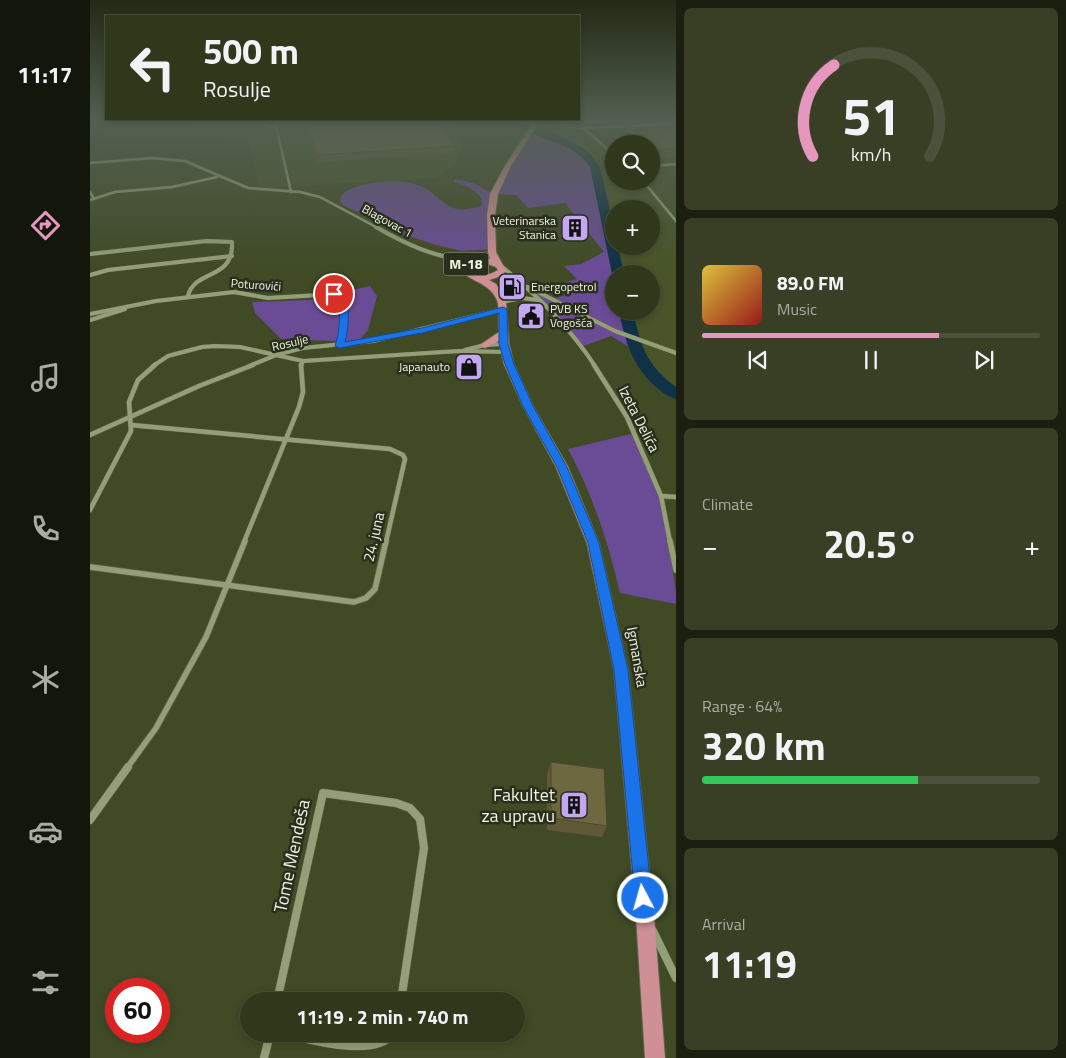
<!DOCTYPE html>
<html lang="en">
<head>
<meta charset="utf-8">
<style>
	:root { --surface:#30381c; --page:#383f25; --text:#f1f3f6; --muted:#a8aca3; --line:#4b523b; --accent:#e797bd }
	body { margin:0; font-family:"Titillium Web",sans-serif; background:var(--page); color:var(--text); height:100vh; display:flex; flex-direction:column; font-size:19px; white-space:nowrap }
	* { box-sizing:border-box; margin:0 }
	p { font-size:16px; color:var(--muted) }
	.icon { flex:none; width:28px; height:28px; fill:none; stroke:currentColor; stroke-width:2; stroke-linecap:round; stroke-linejoin:round }
	.map { position:relative; flex:1; overflow:hidden }
	.sheet { display:flex; flex-direction:column; gap:8px; padding:8px; background:#1a1f0f; width:390px }
	.sheet>* { flex:none }
	.banner { position:absolute; left:15px; top:15px; width:475px; height:105px; border-radius:0px; box-shadow:0 2px 8px #0003,0 0 0 1px var(--line); background:#30381c; color:var(--text); overflow:hidden }
	.tools { position:absolute; left:515px; top:135px; display:grid; gap:10px }
	.tools a { display:grid; place-items:center; width:55px; height:55px; border-radius:50%; background:var(--surface); box-shadow:0 2px 8px #0003,0 0 0 1px var(--line); font-size:25px }
	.speed { position:absolute; left:15px; top:978px; display:flex; gap:10px; font-size:25px; font-weight:700; text-align:center }
	.speed>* { display:grid; place-content:center; width:65px; height:65px; border-radius:50%; background:var(--surface); box-shadow:0 2px 8px #0003,0 0 0 1px var(--line); line-height:1 }
	.speed .limit { border:8px solid #d22; background:#fff; color:#111 }
	.pin { position:absolute; display:grid; place-items:center; width:42px; height:42px; color:#fff; margin:-21px; border:2px solid #fff; border-radius:50%; box-shadow:0 1px 5px #0007 }
	.me { position:absolute; width:55px; margin:-28px; rotate:354deg; stroke-linejoin:round; filter:drop-shadow(0 0 4px #0008) }
	.turn { display:flex; align-items:center; gap:18px; height:105px; padding:0 15px; font-size:22px }
	.turn .icon { width:65px; height:65px; stroke-width:2.5 }
	.turn b { display:block; font-size:35px; line-height:42px }
	.big { font-size:38px; font-weight:700; line-height:1.1 }
	.sheet .tile { flex:1; display:flex; flex-direction:column; justify-content:center; gap:8px; min-width:0; padding:0 18px; border-radius:8px; background:var(--page) }
	.sheet .dial { align-items:center; gap:0 }
	.dial svg { height:130px; overflow:visible; fill:none; stroke:var(--line); stroke-width:7; stroke-linecap:round; text-anchor:middle }
	.dial text { fill:var(--text); stroke:none }
	.song { display:flex; align-items:center; gap:15px }
	.cover { width:60px; height:60px; border-radius:8px; background:linear-gradient(135deg,hsl(50 70% 55%),hsl(0 70% 35%)) }
	.played { height:5px; border-radius:2px; background:linear-gradient(90deg,var(--accent) 70%,var(--line) 70%) }
	.keys { display:flex; justify-content:space-around; direction:ltr }
	.heat { display:flex; justify-content:space-between; align-items:center; font-size:28px; direction:ltr }
	.charge { height:8px; border-radius:4px; background:linear-gradient(90deg,#34c759 64%,var(--line) 0) }
	.trip { position:absolute; left:150px; top:992px; width:285px; height:50px; border-radius:25px; background:var(--surface); box-shadow:0 2px 8px #0003,0 0 0 1px var(--line); font-weight:700; line-height:50px; text-align:center }
	main { display:flex; flex:1; min-height:0 }
	.menu { display:flex; flex-direction:column; width:90px; justify-content:space-around; align-items:center; background:#13160b; color:var(--muted) }
	.menu .icon { width:35px; height:35px }
	.menu .current { color:var(--accent) }
	.menu b { font-size:22px; color:var(--text) }
	.map>svg:first-child { display:block }
</style>
</head>
<body>
<main>
<nav class="menu">
<b>11:17</b>
<svg class="icon current" aria-label="directions" viewBox="0 0 24 24"><path d="M12 3l9 9-9 9-9-9zM9 14v-3h6M13 9l2 2-2 2"/></svg>
<svg class="icon" aria-label="music" viewBox="0 0 24 24"><path d="M9 18V5l10-2v13"/><circle cx="6" cy="18" r="3"/><circle cx="16" cy="16" r="3"/></svg>
<svg class="icon" aria-label="phone" viewBox="0 0 24 24"><path d="M5 4h4l2 5-3 2q2 4 5 5l2-3 5 2v4C11 20 4 13 5 4z"/></svg>
<svg class="icon" aria-label="climate" viewBox="0 0 24 24"><path d="M12 3v18M4 7l16 10M4 17L20 7"/></svg>
<svg class="icon" aria-label="car" viewBox="0 0 24 24"><path d="M5 17H2v-5l4-1 3-4h7l3 4 3 1v5h-3M9 17h6M6 11h13"/><circle cx="7" cy="17" r="2"/><circle cx="17" cy="17" r="2"/></svg>
<svg class="icon" aria-label="filters" viewBox="0 0 24 24"><path d="M4 7h16M4 17h16"/><circle cx="9" cy="7" r="2"/><circle cx="15" cy="17" r="2"/></svg>
</nav>
<div class="map">
<svg width="586" height="1058" viewBox="0 0 586 1058">
	<rect width="100%" height="100%" fill="#404a25"/>
	<!-- built -->
	<g fill="#495429" fill-rule="evenodd">
		<polygon points="82,121 381,121 365,128 373,146 365,165 346,178 170,188 158,144"/>
		<path d="M447,121H586V394L557,370L548,358L544,350L536,311H561V274H528L505,166L496,154L491,150L442,129ZM524,144H561V181H524ZM524,209H561V246H524Z"/>
	</g>
	<!-- green -->
	<g fill="#6a4c96">
		<path d="M442,129L491,150L496,154L505,167L528,274H524V311H536L544,350L521,336L491,347L436,287L462,299L477,295L476,282L487,279L474,266L491,264L514,252L475,203L438,208L426,195L404,194L403,249L372,251L346,245L313,234L253,205L250,201C251,192 258,190 266,187C289,180 317,177 338,190C347,196 354,205 364,208C372,212 382,208 391,206L392,199C385,189 375,185 363,182L366,179L383,183L404,194Z"/>
		<polygon points="280,286 287,296 278,330 268,342 191,339 165,313 162,302 220,300"/>
		<path d="M545,433L571,496L586,592V604L530,593C519,544 502,493 478,449Z"/>
	</g>
	<g fill="none" stroke-linecap="round" stroke-linejoin="round">
		<!-- river -->
		<g fill="#103248" fill-rule="evenodd">
			<path d="M420,121H431L472,137L493,148L502,156L510,167L524,227V246H528L534,274H524V277L522,274L500,167C478,136 442,142 420,121Z"/>
			<path d="M529,311H543C551,346 556,365 586,387V399C578,397 572,392 566,387C542,366 535,341 529,311Z"/>
		</g>
		<defs>
			<g id="minor-far4">
				<polyline points="159,121 186,128"/>
				<polyline points="185,121 201,192"/>
				<polyline points="445,124 493,128 586,124"/>
				<polyline points="493,128 524,155"/>
				<polyline points="0,163 62,158 95,161 158,188 210,192 230,197 288,228"/>
				<polyline points="561,166 586,164"/>
				<polyline points="553,181 586,221"/>
				<polyline points="0,192 4,199"/>
				<polyline points="0,200 25,192 82,187 127,177"/>
			</g>
			<g id="minor-far3">
				<path d="M286,227C317,245 346,258 382,261"/>
				<path d="M0,254L117,241L142,242C144,281 104,269 98,296"/>
				<path d="M411,266C446,294 480,328 505,366"/>
				<polyline points="0,275 18,270 142,256"/>
				<polyline points="438,287 525,331 586,353"/>
				<polyline points="412,302 432,298 448,300"/>
				<polyline points="0,314 66,301 144,292 178,298 247,294 252,298 254,322 250,346"/>
				<polyline points="0,320 35,309"/>
				<polyline points="375,350 395,345 414,344"/>
				<polyline points="63,366 78,356 112,347 125,346 150,347 213,361 369,351 415,352"/>
				<polyline points="159,366 189,354 213,348 283,341 413,309"/>
				<polyline points="211,366 213,361"/>
			</g>
			<g id="minor-far2">
				<polyline points="504,365 537,417 571,496 580,542"/>
				<polyline points="41,425 300,449 313,455 315,459 296,542"/>
				<polyline points="0,435 109,386 163,365"/>
				<polyline points="571,496 586,497"/>
				<polyline points="0,510 41,431 39,402 48,380 65,365"/>
				<polyline points="154,542 209,407 213,392 211,365"/>
			</g>
			<g id="minor-far1">
				<polyline points="580,541 586,570"/>
				<polyline points="0,567 264,602 276,598 285,589 296,541"/>
				<polyline points="37,768 66,728 116,637 155,541"/>
			</g>
			<g id="minor">
				<polyline points="0,820 38,767"/>
				<polyline points="563,931 586,978"/>
				<polyline points="187,1001 233,793 306,803 320,808 330,819 334,848 311,1001"/>
				<path d="M194,1034C221,1040 284,1058 303,1034"/>
				<polyline points="174,1058 180,1034"/>
			</g>
			<path id="primary" d="M444,121H450L421,166L408,194L405,215L406,252L416,271L411,276L399,280L406,284L416,302L419,344L424,364L443,406L478,467L509,543L538,670L564,916L575,1058H555L546,916L524,670L497,543L466,467L433,406L414,364L409,341L395,348L390,345L409,332C408,322 410,309 407,300C398,280 376,282 370,267L379,259H400L398,252L397,215L400,194L415,166ZM384,263H395L406,267L408,270C398,277 386,276 378,268Z"/>
		</defs>
		<!-- minor-far4 casing -->
		<use href="#minor-far4" stroke="#5f6646" stroke-width="3"/>
		<!-- minor-far3 casing -->
		<use href="#minor-far3" stroke="#5f6646" stroke-width="4.5"/>
		<!-- minor-far2 casing -->
		<use href="#minor-far2" stroke="#5f6646" stroke-width="5.5"/>
		<!-- minor-far1 casing -->
		<use href="#minor-far1" stroke="#5f6646" stroke-width="7"/>
		<!-- minor casing -->
		<use href="#minor" stroke="#5f6646" stroke-width="9"/>
		<!-- primary casing -->
		<use href="#primary" stroke="#5f6646" stroke-width="2"/>
		<!-- minor-far4 -->
		<use href="#minor-far4" stroke="#949f78" stroke-width="2.5"/>
		<!-- minor-far3 -->
		<use href="#minor-far3" stroke="#949f78" stroke-width="4"/>
		<!-- minor-far2 -->
		<use href="#minor-far2" stroke="#949f78" stroke-width="4.5"/>
		<!-- minor-far1 -->
		<use href="#minor-far1" stroke="#949f78" stroke-width="5.5"/>
		<!-- minor -->
		<use href="#minor" stroke="#949f78" stroke-width="8"/>
		<!-- primary -->
		<use href="#primary" fill="#ce8f95" fill-rule="evenodd"/>
	</g>
	<!-- wall -->
	<g fill="#5f5938">
		<polygon points="215,121 348,121 364,146 364,154 227,162"/>
		<rect x="509" y="121" width="22" height="1"/>
		<polygon points="586,123 586,158 561,159 561,144 541,144 539,141 541,132 575,130"/>
		<polygon points="461,762 517,826 512,837 457,830 457,774"/>
	</g>
	<!-- building -->
	<g fill="#6e6841" stroke="#4d492e">
		<polygon points="217,121 348,121 364,146 227,155"/>
		<polygon points="584,123 586,123 586,148 561,149 561,144 551,144 541,132 575,130"/>
		<polygon points="461,762 514,769 517,826 461,818"/>
	</g>
	<!-- sky -->
	<linearGradient id="sky" x2="0" y2="1"><stop stop-color="#232914"/><stop offset="0.45" stop-color="#536051"/><stop offset="1" stop-color="#536051" stop-opacity="0"/></linearGradient>
	<rect width="586" height="269" fill="url(#sky)"/>
	<!-- route -->
	<path fill="#1a73e8" stroke="#114b97" d="M244,291L254,294C260,307 259,328 255,342L332,328L413,307L417,309L418,344L424,364L443,406L477,467L509,543L538,670L562,898L559,904L553,906L547,904L545,898L524,670L498,543L467,467L433,406L415,364L409,344V313L332,333L250,348L245,346C250,331 251,312 247,297L241,294Z"/>
	<!-- icons -->
	<defs>
		<symbol id="building-square" viewBox="-11 -11 22 22"><rect x="-9" y="-9" width="18" height="18" rx="4" fill="#c3a7f2" stroke="#292e1d"/><path d="M-4-6H4V6H1V3H-1V6H-4ZM-2.5-4.3h1.7v1.8h-1.7ZM.8-4.3h1.7v1.8H.8ZM-2.5-1h1.7V.8h-1.7ZM.8-1h1.7V.8H.8Z" fill="#111"/></symbol>
		<symbol id="fuel-square" viewBox="-11 -11 22 22"><rect x="-9" y="-9" width="18" height="18" rx="4" fill="#c3a7f2" stroke="#292e1d"/><path d="M-5.5-6h7V0h2V4h1.3V-2.5L3-4.5l.8-.8L6-3V5H2.5V1h-1V6h-7ZM-4.2-4.7v3.2H.2V-4.7Z" fill="#111"/></symbol>
		<symbol id="civic-square" viewBox="-11 -11 22 22"><rect x="-9" y="-9" width="18" height="18" rx="4" fill="#c3a7f2" stroke="#292e1d"/><path d="M-.6-6.5H3V-4.5H.6V-3L4-1V1h2V6H-6V1h2V-1L-.6-3ZM-1.2 2.5V6h2.4V2.5Z" fill="#111"/></symbol>
		<symbol id="shop-square" viewBox="-11 -11 22 22"><rect x="-9" y="-9" width="18" height="18" rx="4" fill="#c3a7f2" stroke="#292e1d"/><path d="M-5-2.5h2.3a2.7 3.5 0 0 1 5.4 0H5L5.5 6h-11ZM-1.5-2.5h3a1.5 2.3 0 0 0-3 0Z" fill="#111"/></symbol>
	</defs>
	<g fill-rule="evenodd">
		<use href="#building-square" x="469" y="212" width="32" height="32"/>
		<use href="#fuel-square" x="406" y="271" width="32" height="32"/>
		<use href="#civic-square" x="425" y="300" width="32" height="32"/>
		<use href="#shop-square" x="363" y="351" width="32" height="32"/>
		<use href="#building-square" x="468" y="789" width="32" height="32"/>
	</g>
	<g text-anchor="middle" stroke-width="5" stroke-linejoin="round" paint-order="stroke">
		<!-- far-street labels -->
		<g font-size="12" fill="#eef4df" stroke="#292e1d">
			<text transform="translate(297 221) rotate(29)" y="4">Blagovac 1</text>
			<text transform="translate(166 285) rotate(4)" y="4">Poturovići</text>
			<text transform="translate(200 343) rotate(-13)" y="4">Rosulje</text>
		</g>
		<!-- far-poi labels -->
		<g font-size="12" fill="#eef4df" stroke="#292e1d" text-anchor="end">
			<text x="466" y="225">Veterinarska<tspan x="466" dy="14">Stanica</tspan></text>
			<text x="441" y="291" text-anchor="start">Energopetrol</text>
			<text x="460" y="313" text-anchor="start">PVB KS<tspan x="460" dy="14">Vogošća</tspan></text>
			<text x="360" y="371">Japanauto</text>
		</g>
		<!-- shield labels -->
		<rect fill="#292e1d" stroke="#b3b9a5" stroke-width="1" x="353.5" y="252.5" width="45" height="23" rx="4"/>
		<g font-size="14" font-weight="bold" fill="#eef4df">
			<text x="376" y="269">M-18</text>
		</g>
		<!-- street labels -->
		<g font-size="15" fill="#eef4df" stroke="#292e1d">
			<text transform="translate(549 419) rotate(63)" y="5">Izeta Delića</text>
			<text transform="translate(284 537) rotate(-77)" y="5">24. juna</text>
			<text transform="translate(547 657) rotate(80)" y="5">Igmanska</text>
		</g>
		<!-- near-poi labels -->
		<g font-size="18" fill="#eef4df" stroke="#292e1d" text-anchor="end">
			<text x="465" y="801">Fakultet<tspan x="465" dy="21">za upravu</tspan></text>
		</g>
		<!-- near-street labels -->
		<g font-size="18" fill="#eef4df" stroke="#292e1d">
			<text transform="translate(202 856) rotate(-78)" y="6">Tome Mendeša</text>
		</g>
	</g>
</svg>
<div class="tools">
<a><svg class="icon" aria-label="search" viewBox="0 0 24 24"><circle cx="10" cy="10" r="6"/><path d="M15 15l6 6"/></svg></a>
<a>+</a>
<a>−</a>
</div>
<div class="speed"><div class="limit">60</div></div>
<div class="pin" style="left:244px;top:294px;background:#d93025"><svg class="icon" aria-label="arrive" viewBox="0 0 24 24"><path d="M6 21V4h12l-3 4 3 4H6"/></svg></div>
<svg class="me" style="left:553px;top:898px" viewBox="-20 -20 40 40"><circle r="17" fill="#1a73e8" stroke="#fff" stroke-width="3"/><path d="M0-11L8 9 0 5-8 9z" fill="#fff"/></svg>
<div class="trip">11:19 · 2 min · 740 m</div>
<div class="banner">
<div class="turn"><svg class="icon" aria-label="left" viewBox="0 0 24 24"><path d="M17 20v-9H6M10 6l-5 5 5 5"/></svg><div><b>500 m</b>Rosulje</div></div>
</div>
</div>
<section class="sheet">
<div class="tile dial"><svg viewBox="0 0 100 80">
<path d="M14 69A42 42 0 1 1 86 69"/>
<path d="M14 69A42 42 0 0 1 27 13" stroke="#e797bd"/>
<text x="50" y="56" font-size="32" font-weight="700">51</text>
<text x="50" y="72" font-size="11">km/h</text>
</svg></div>
<div class="tile">
<div class="song"><i class="cover"></i><div><b>89.0 FM</b><p>Music</p></div></div>
<div class="played"></div>
<div class="keys"><svg class="icon" aria-label="previous" viewBox="0 0 24 24"><path d="M18 5L8 12l10 7zM5 5v14"/></svg><svg class="icon" aria-label="pause" viewBox="0 0 24 24"><path d="M8 5v14M16 5v14"/></svg><svg class="icon" aria-label="next" viewBox="0 0 24 24"><path d="M6 5l10 7-10 7zM19 5v14"/></svg></div>
</div>
<div class="tile"><p>Climate</p>
<div class="heat"><a>−</a><b class="big">20.5°</b><a>+</a></div>
</div>
<div class="tile"><p>Range · 64%</p><b class="big">320 km</b><div class="charge"></div></div>
<div class="tile"><p>Arrival</p><b class="big">11:19</b></div>
</section>
</main>
</body>
</html>
